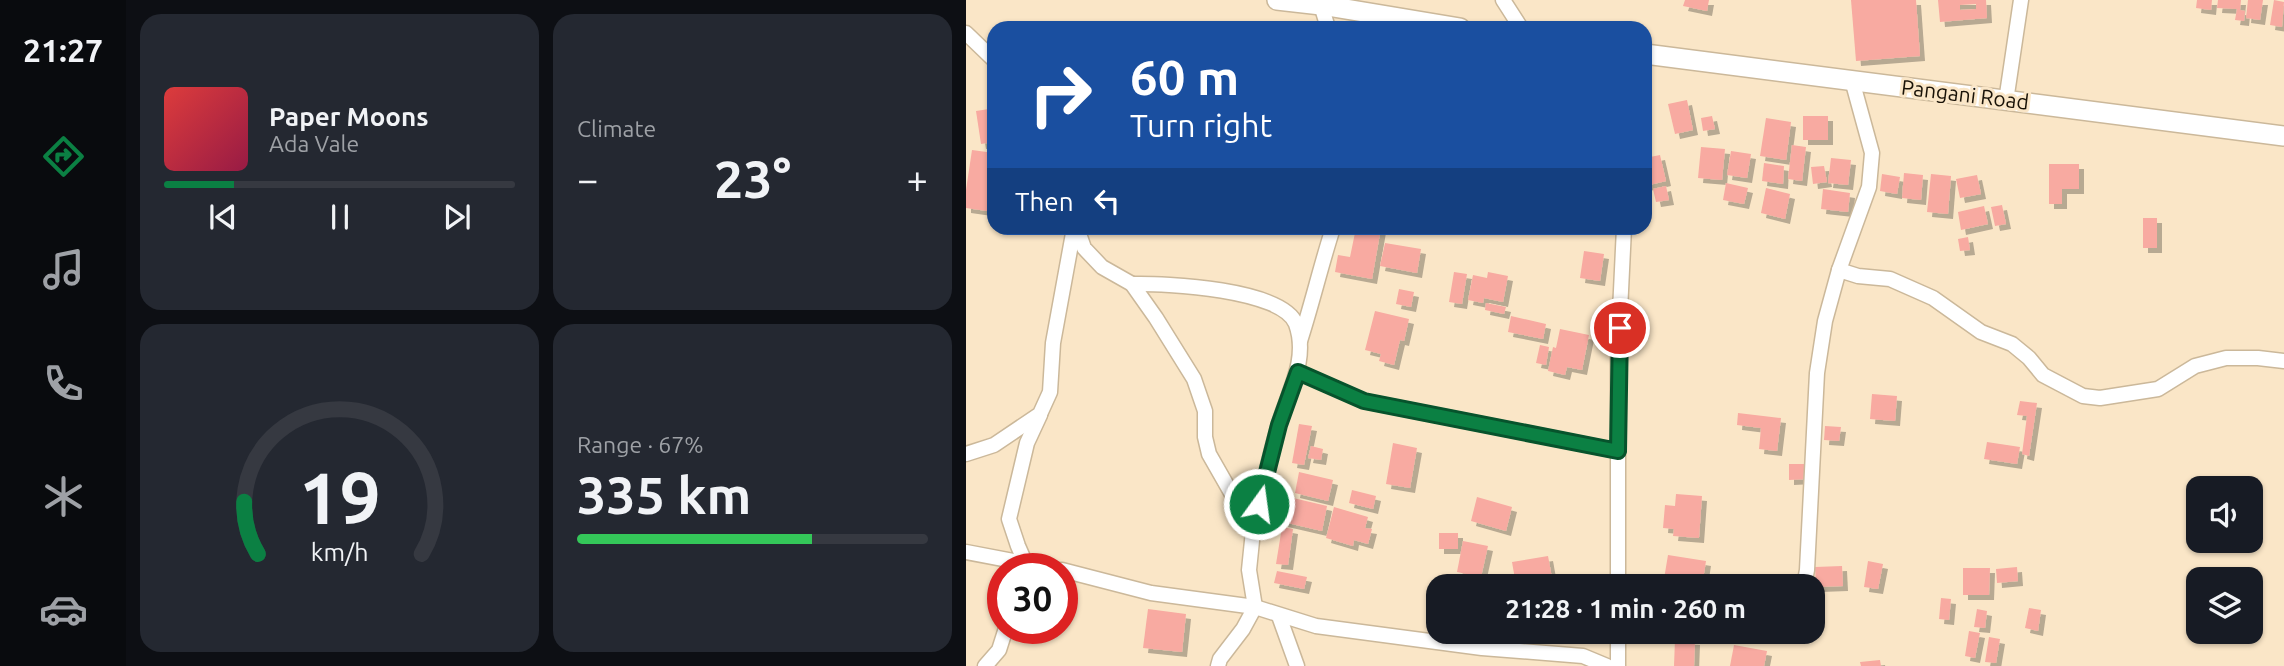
<!DOCTYPE html>
<html lang="en">
<head>
<meta charset="utf-8">
<style>
	:root { --surface:#171b24; --page:#242831; --text:#f1f3f6; --muted:#9ea1a6; --line:#363941; --accent:#0b8043 }
	body { margin:0; font-family:Ubuntu,sans-serif; background:var(--page); color:var(--text); height:100vh; display:flex; flex-direction:column; font-size:26px; white-space:nowrap }
	* { box-sizing:border-box; margin:0 }
	p { font-size:23px; color:var(--muted) }
	.icon { flex:none; width:38px; height:38px; fill:none; stroke:currentColor; stroke-width:2; stroke-linecap:round; stroke-linejoin:round }
	.map { position:relative; flex:1; overflow:hidden }
	.details { display:flex; flex-direction:column; gap:14px; padding:14px; background:#0d0f14; width:840px }
	.details>* { flex:none }
	.guide { position:absolute; left:21px; top:21px; width:665px; height:214px; border-radius:21px; box-shadow:0 2px 5px #0004; background:#1a4fa0; color:#fff; overflow:hidden }
	.fabs { position:absolute; left:1220px; top:476px; display:grid; gap:14px }
	.fabs a { display:grid; place-items:center; width:77px; height:77px; border-radius:14px; background:var(--surface); box-shadow:0 2px 5px #0004; font-size:35px }
	.speed { position:absolute; left:21px; top:553px; display:flex; gap:14px; font-size:35px; font-weight:700; text-align:center }
	.speed>* { display:grid; place-content:center; width:91px; height:91px; border-radius:50%; background:var(--surface); box-shadow:0 2px 5px #0004; line-height:1 }
	.speed .limit { border:10px solid #d22; background:#fff; color:#111 }
	.pin { position:absolute; display:grid; place-items:center; width:60px; height:60px; color:#fff; margin:-30px; border:4px solid #fff; border-radius:50%; box-shadow:0 2px 7px #0007 }
	.me { position:absolute; width:77px; margin:-38px; rotate:14deg; stroke-linejoin:round; filter:drop-shadow(0 0 5px #0008) }
	.turn { display:flex; align-items:center; gap:24px; height:147px; padding:0 28px; font-size:32px }
	.turn .icon { width:91px; height:91px; stroke-width:2.5 }
	.turn b { display:block; font-size:49px; line-height:60px }
	.then { display:flex; align-items:center; height:66px; padding:0 28px; background:#0003; gap:14px; font-size:26px }
	.big { font-size:52px; font-weight:600; line-height:1.1 }
	.details .card { flex:1; display:flex; flex-direction:column; justify-content:center; gap:10px; min-width:0; padding:0 24px; border-radius:21px; background:var(--page) }
	.details .dial { align-items:center; gap:0 }
	.dial svg { height:182px; overflow:visible; fill:none; stroke:var(--line); stroke-width:7; stroke-linecap:round; text-anchor:middle }
	.dial text { fill:var(--text); stroke:none }
	.song { display:flex; align-items:center; gap:21px }
	.cover { width:84px; height:84px; border-radius:10px; background:linear-gradient(135deg,hsl(0 70% 55%),hsl(340 70% 35%)) }
	.played { height:7px; border-radius:4px; background:linear-gradient(90deg,var(--accent) 20%,var(--line) 20%) }
	.keys { display:flex; justify-content:space-around; direction:ltr }
	.heat { display:flex; justify-content:space-between; align-items:center; font-size:38px; direction:ltr }
	.charge { height:10px; border-radius:5px; background:linear-gradient(90deg,#34c759 67%,var(--line) 0) }
	.details .tiles { flex:1; display:grid; gap:14px; grid-template-columns:repeat(2,1fr) }
	.trip { position:absolute; left:460px; top:574px; width:399px; height:70px; border-radius:21px; background:var(--surface); box-shadow:0 2px 5px #0004; font-weight:600; line-height:70px; text-align:center }
	main { display:flex; flex:1; min-height:0 }
	.tabs { display:flex; flex-direction:column; width:126px; justify-content:space-around; align-items:center; background:#090b0e; color:var(--muted) }
	.tabs .icon { width:49px; height:49px }
	.tabs .selected { color:var(--accent) }
	.tabs b { font-size:32px; color:var(--text) }
	.map>svg:first-child { display:block }
</style>
</head>
<body>
<main>
<nav class="tabs">
<b>21:27</b>
<svg class="icon selected" aria-label="directions" viewBox="0 0 24 24"><path d="M12 3l9 9-9 9-9-9zM9 14v-3h6M13 9l2 2-2 2"/></svg>
<svg class="icon" aria-label="music" viewBox="0 0 24 24"><path d="M9 18V5l10-2v13"/><circle cx="6" cy="18" r="3"/><circle cx="16" cy="16" r="3"/></svg>
<svg class="icon" aria-label="phone" viewBox="0 0 24 24"><path d="M5 4h4l2 5-3 2q2 4 5 5l2-3 5 2v4C11 20 4 13 5 4z"/></svg>
<svg class="icon" aria-label="climate" viewBox="0 0 24 24"><path d="M12 3v18M4 7l16 10M4 17L20 7"/></svg>
<svg class="icon" aria-label="car" viewBox="0 0 24 24"><path d="M5 17H2v-5l4-1 3-4h7l3 4 3 1v5h-3M9 17h6M6 11h13"/><circle cx="7" cy="17" r="2"/><circle cx="17" cy="17" r="2"/></svg>
</nav>
<section class="details">
<div class="tiles">
<div class="card">
<div class="song"><i class="cover"></i><div><b>Paper Moons</b><p>Ada Vale</p></div></div>
<div class="played"></div>
<div class="keys"><svg class="icon" aria-label="previous" viewBox="0 0 24 24"><path d="M18 5L8 12l10 7zM5 5v14"/></svg><svg class="icon" aria-label="pause" viewBox="0 0 24 24"><path d="M8 5v14M16 5v14"/></svg><svg class="icon" aria-label="next" viewBox="0 0 24 24"><path d="M6 5l10 7-10 7zM19 5v14"/></svg></div>
</div>
<div class="card"><p>Climate</p>
<div class="heat"><a>−</a><b class="big">23°</b><a>+</a></div>
</div>
<div class="card dial"><svg viewBox="0 0 100 80">
<path d="M14 69A42 42 0 1 1 86 69"/>
<path d="M14 69A42 42 0 0 1 8 46" stroke="#0b8043"/>
<text x="50" y="56" font-size="32" font-weight="700">19</text>
<text x="50" y="72" font-size="11">km/h</text>
</svg></div>
<div class="card"><p>Range · 67%</p><b class="big">335 km</b><div class="charge"></div></div>
</div>
</section>
<div class="map">
<svg width="1318" height="666" viewBox="0 0 1318 666">
	<defs>
		<filter id="shadow"><feDropShadow dx="5" dy="5" stdDeviation="0" flood-color="#0004"/></filter>
	</defs>
	<rect width="100%" height="100%" fill="#fae6c7"/>
	<!-- building -->
	<g fill="#f8aaa1" fill-rule="evenodd" filter="url(#shadow)">
		<polygon points="719,0 743,0 741,11 717,6"/>
		<polygon points="885,0 950,0 954,56 890,61"/>
		<path d="M972,0H1020L1021,18L974,22ZM1010,4V9L994,10V5Z"/>
		<polygon points="1231,0 1246,0 1245,10 1230,8"/>
		<polygon points="1252,0 1275,0 1274,10 1279,11 1278,21 1269,20 1271,9 1251,8"/>
		<polygon points="1282,0 1297,0 1294,20 1280,18"/>
		<polygon points="1308,0 1318,2 1316,27 1304,25"/>
		<polygon points="178,22 179,28 160,28 160,24"/>
		<polygon points="721,100 727,130 709,134 702,104"/>
		<polygon points="23,109 28,142 15,144 10,111"/>
		<polygon points="746,116 749,129 737,131 735,118"/>
		<rect x="837" y="116" width="25" height="24"/>
		<polygon points="800,118 825,122 820,160 794,156"/>
		<polygon points="826,145 840,147 836,181 822,179"/>
		<polygon points="735,147 759,149 756,180 732,178"/>
		<polygon points="6,150 28,153 28,212 0,208 0,190"/>
		<polygon points="765,151 785,154 781,178 761,175"/>
		<polygon points="694,155 700,181 679,186 679,158"/>
		<polygon points="865,158 885,160 882,185 862,183"/>
		<polygon points="798,163 818,166 817,184 796,181"/>
		<polygon points="1083,164 1113,164 1113,189 1096,189 1096,204 1083,204"/>
		<polygon points="858,166 861,182 847,184 845,167"/>
		<polygon points="938,173 957,175 955,200 936,198"/>
		<polygon points="916,174 934,177 931,194 914,191"/>
		<polygon points="965,174 985,176 982,214 961,212"/>
		<polygon points="1011,175 1015,194 994,198 990,179"/>
		<polygon points="760,183 782,188 778,204 757,200"/>
		<polygon points="700,186 703,200 690,202 687,189"/>
		<polygon points="800,188 824,194 819,219 795,213"/>
		<polygon points="857,189 884,193 882,212 855,209"/>
		<polygon points="1036,205 1040,224 1029,226 1025,207"/>
		<polygon points="1018,206 1022,224 995,230 992,212"/>
		<rect x="1177" y="218" width="14" height="30"/>
		<polygon points="390,228 415,228 406,279 369,272 372,255 384,257"/>
		<polygon points="1002,237 1004,250 994,251 992,239"/>
		<polygon points="419,243 455,249 451,273 414,266"/>
		<polygon points="618,251 638,254 634,281 614,278"/>
		<polygon points="488,272 501,274 496,304 483,302"/>
		<polygon points="522,272 542,276 537,302 518,298 517,303 502,300 507,275 521,278"/>
		<polygon points="433,289 448,292 445,307 430,304"/>
		<polygon points="520,303 540,307 538,314 519,310"/>
		<polygon points="409,311 443,319 438,341 434,340 428,365 413,361 415,354 399,350"/>
		<polygon points="545,316 580,324 577,339 542,332"/>
		<polygon points="594,329 623,335 616,370 601,367 599,375 582,371 587,347 590,348"/>
		<polygon points="574,345 583,347 580,365 570,363"/>
		<polygon points="906,394 931,396 929,421 904,419"/>
		<polygon points="1054,401 1071,403 1063,456 1056,454 1061,416 1051,415"/>
		<polygon points="772,413 815,418 811,451 793,449 795,428 771,425"/>
		<polygon points="333,424 346,426 338,465 326,463"/>
		<polygon points="859,426 875,427 873,441 858,440"/>
		<polygon points="1021,442 1054,447 1051,464 1018,459"/>
		<polygon points="427,443 451,448 444,488 420,484"/>
		<polygon points="345,446 357,449 355,460 342,458"/>
		<polygon points="823,464 842,464 842,479 823,480"/>
		<polygon points="333,472 367,480 362,501 329,493"/>
		<polygon points="386,490 410,496 407,509 383,503"/>
		<polygon points="710,494 736,496 733,538 707,536 708,529 697,528 699,505 709,506"/>
		<polygon points="323,497 361,506 356,531 317,522"/>
		<polygon points="511,497 546,507 540,531 505,521"/>
		<polygon points="368,507 402,517 399,528 406,529 402,544 388,540 387,546 360,538"/>
		<polygon points="316,527 327,529 322,565 310,564"/>
		<rect x="473" y="533" width="19" height="16"/>
		<polygon points="497,541 522,546 515,577 491,572"/>
		<polygon points="702,555 740,561 736,586 698,579"/>
		<polygon points="582,556 586,578 550,585 546,562"/>
		<polygon points="902,561 917,564 912,589 898,587"/>
		<polygon points="876,566 877,586 850,587 849,567"/>
		<polygon points="1051,567 1052,581 1031,583 1030,569"/>
		<polygon points="997,568 1024,568 1023,595 997,595"/>
		<polygon points="311,571 341,577 338,589 308,583"/>
		<polygon points="975,598 985,599 983,620 973,619"/>
		<polygon points="1063,608 1075,610 1072,631 1059,628"/>
		<polygon points="182,609 220,614 216,652 177,648"/>
		<polygon points="1011,609 1021,611 1019,628 1008,627"/>
		<polygon points="1003,631 1014,633 1009,658 999,656"/>
		<polygon points="1023,637 1034,639 1030,663 1019,662"/>
		<polygon points="709,639 729,640 728,666 708,666"/>
		<polygon points="768,645 801,651 798,666 764,666"/>
		<polygon points="914,660 915,666 895,666 894,662"/>
	</g>
	<g fill="none" stroke-linecap="round" stroke-linejoin="round">
		<defs>
			<g id="street">
				<polyline points="355,0 355,5 362,28"/>
				<polyline points="537,0 555,28"/>
				<polyline points="0,33 28,60"/>
				<polyline points="1040,101 1055,0"/>
				<polyline points="111,228 118,248 136,267 166,284 190,318 228,379 239,411 239,437 243,454 287,531 283,570 289,607 277,629 254,659 252,666"/>
				<polyline points="873,270 892,276 924,279 967,298 1015,332 1046,344 1063,358 1077,375 1117,396 1134,398 1192,389 1229,366 1260,358 1292,358 1318,361"/>
				<path d="M166,284C199,283 317,289 330,324C343,360 321,394 312,427C302,462 295,496 287,531"/>
				<path d="M334,341C346,304 355,265 367,228"/>
				<polyline points="332,372 398,401 652,451"/>
				<polyline points="0,454 28,445 74,414 84,392 87,343 108,228"/>
				<polyline points="0,552 90,569"/>
				<polyline points="62,569 52,546 43,519 61,443 74,415"/>
				<polyline points="96,570 185,593 289,607 350,626 516,648 617,656 641,666"/>
				<polyline points="652,586 652,353 658,228"/>
				<polyline points="838,586 841,570 851,373 859,321 873,270 903,187 906,153 886,80"/>
				<polyline points="313,616 331,666"/>
				<polyline points="652,632 652,666"/>
				<polyline points="19,666 33,650 40,628"/>
			</g>
			<g id="secondary">
				<polyline points="311,0 355,5 494,28"/>
				<polyline points="679,54 1318,136"/>
			</g>
		</defs>
		<!-- street casing -->
		<use href="#street" stroke="#cbb89a" stroke-width="17"/>
		<!-- secondary casing -->
		<use href="#secondary" stroke="#cbb89a" stroke-width="22"/>
		<!-- street -->
		<use href="#street" stroke="#fff" stroke-width="14"/>
		<!-- secondary -->
		<use href="#secondary" stroke="#fff" stroke-width="19"/>
	</g>
	<g fill="none" stroke-linecap="round" stroke-linejoin="round">
		<defs>
			<polyline id="route" points="293,504 313,425 332,372 398,401 652,451 654,328"/>
		</defs>
		<!-- route casing -->
		<use href="#route" stroke="#07532c" stroke-width="18"/>
		<!-- route -->
		<use href="#route" stroke="#0b8043" stroke-width="12"/>
	</g>
	<g text-anchor="middle" stroke-width="6" stroke-linejoin="round" paint-order="stroke">
		<!-- street labels -->
		<g font-size="21" fill="#191207" stroke="#fae6c7">
			<text transform="translate(999 95) rotate(7)" y="7">Pangani Road</text>
		</g>
	</g>
</svg>
<div class="fabs">
<a><svg class="icon" aria-label="sound" viewBox="0 0 24 24"><path d="M4 9h4l5-4v14l-5-4H4zM17 9q2 3 0 6"/></svg></a>
<a><svg class="icon" aria-label="layers" viewBox="0 0 24 24"><path d="M12 4l9 5-9 5-9-5zM3 14l9 5 9-5"/></svg></a>
</div>
<div class="speed"><div class="limit">30</div></div>
<div class="pin" style="left:654px;top:328px;background:#d93025"><svg class="icon" aria-label="arrive" viewBox="0 0 24 24"><path d="M6 21V4h12l-3 4 3 4H6"/></svg></div>
<svg class="me" style="left:293px;top:504px" viewBox="-20 -20 40 40"><circle r="17" fill="#0b8043" stroke="#fff" stroke-width="3"/><path d="M0-11L8 9 0 5-8 9z" fill="#fff"/></svg>
<div class="trip">21:28 · 1 min · 260 m</div>
<div class="guide">
<div class="turn"><svg class="icon" aria-label="right" viewBox="0 0 24 24"><path d="M7 20v-9h11M14 6l5 5-5 5"/></svg><div><b>60 m</b>Turn right</div></div>
<div class="then">Then<svg class="icon" aria-label="left" viewBox="0 0 24 24"><path d="M17 20v-9H6M10 6l-5 5 5 5"/></svg></div>
</div>
</div>
</main>
</body>
</html>
